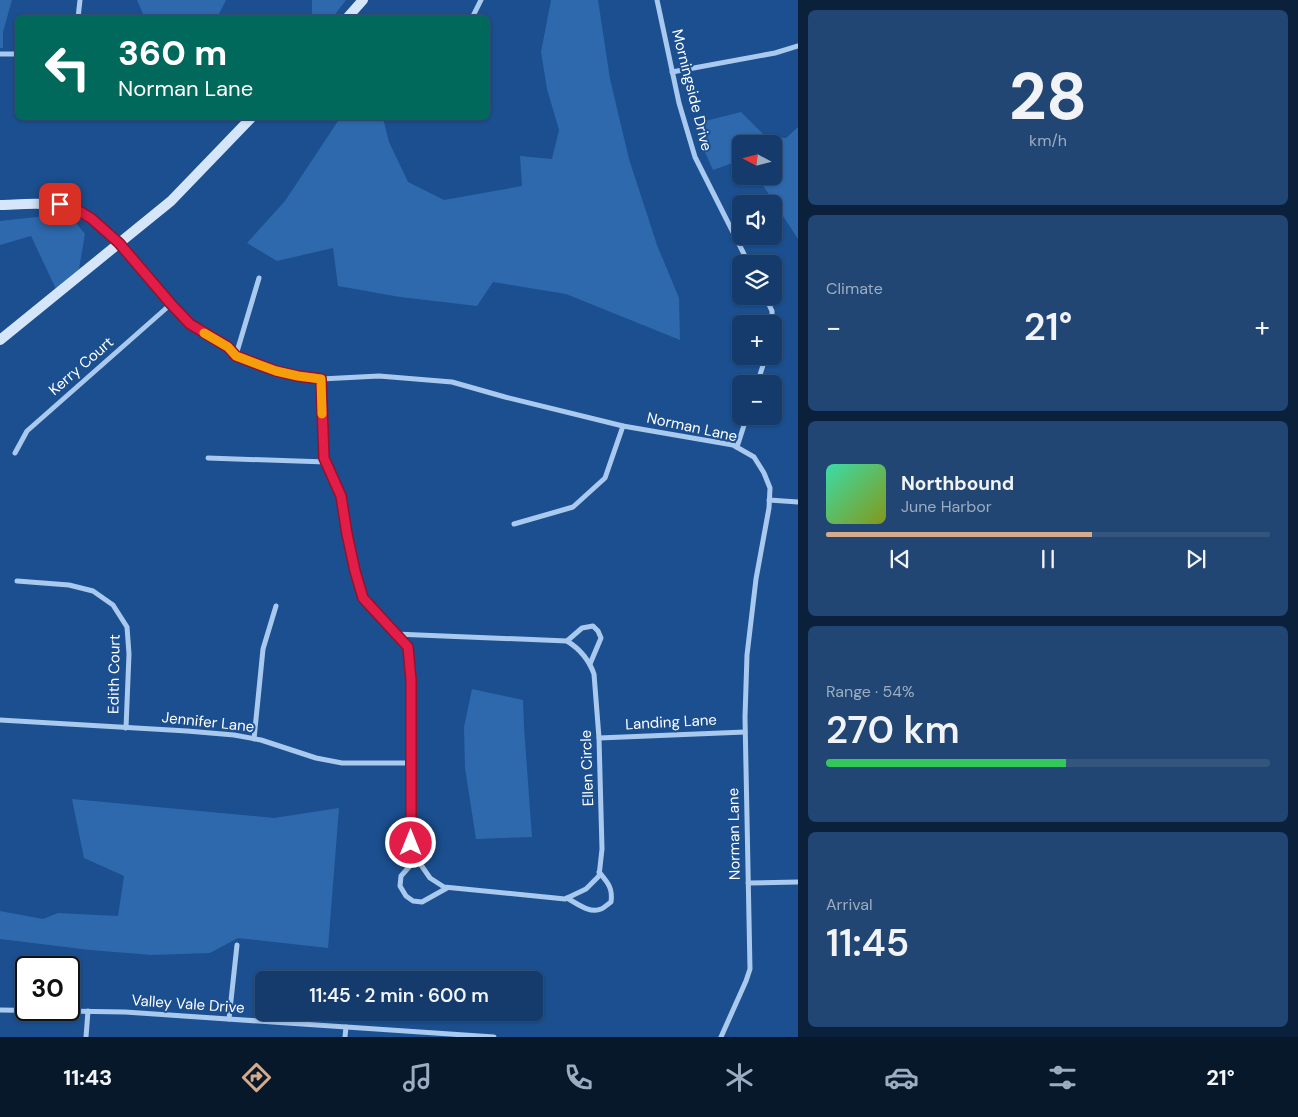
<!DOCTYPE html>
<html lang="en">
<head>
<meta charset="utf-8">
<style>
	:root { --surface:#143b6b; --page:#214673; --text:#f1f3f6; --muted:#9dadc1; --line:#33557e; --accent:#d6ab8b }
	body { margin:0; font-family:"DM Sans",sans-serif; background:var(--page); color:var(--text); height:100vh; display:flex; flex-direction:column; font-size:19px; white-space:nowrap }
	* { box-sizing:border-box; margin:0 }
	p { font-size:16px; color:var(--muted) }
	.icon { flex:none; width:28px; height:28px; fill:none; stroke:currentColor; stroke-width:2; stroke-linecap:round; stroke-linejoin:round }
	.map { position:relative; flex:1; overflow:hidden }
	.details { display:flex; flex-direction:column; gap:10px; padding:10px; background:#0b203b; width:500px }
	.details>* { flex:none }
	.hud { position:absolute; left:15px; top:15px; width:475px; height:105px; border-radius:8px; box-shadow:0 1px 4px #0004,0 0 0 1px var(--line); background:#00695c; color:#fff; overflow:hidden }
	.needle { width:32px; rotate:277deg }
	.tools { position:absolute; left:732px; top:135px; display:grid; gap:10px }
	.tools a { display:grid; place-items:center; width:50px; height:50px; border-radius:8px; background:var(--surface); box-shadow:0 1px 4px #0004,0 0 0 1px var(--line); font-size:25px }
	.speed { position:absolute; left:15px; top:956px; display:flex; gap:10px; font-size:25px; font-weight:700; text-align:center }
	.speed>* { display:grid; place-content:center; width:65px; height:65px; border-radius:50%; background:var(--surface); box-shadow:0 1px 4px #0004,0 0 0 1px var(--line); line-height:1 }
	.speed .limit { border:2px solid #111; border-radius:8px; background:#fff; color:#111 }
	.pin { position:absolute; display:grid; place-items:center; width:42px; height:42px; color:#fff; margin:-21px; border-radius:10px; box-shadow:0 2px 8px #0006 }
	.me { position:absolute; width:55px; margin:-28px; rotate:0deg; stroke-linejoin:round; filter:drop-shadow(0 0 4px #0008) }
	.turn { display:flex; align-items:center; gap:18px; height:105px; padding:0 20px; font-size:22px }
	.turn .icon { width:65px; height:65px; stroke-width:2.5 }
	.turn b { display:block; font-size:35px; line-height:42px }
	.big { font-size:38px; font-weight:600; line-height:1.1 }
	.details .widget { flex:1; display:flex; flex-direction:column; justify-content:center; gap:8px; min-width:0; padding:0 18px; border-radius:8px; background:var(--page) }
	.details .dial { align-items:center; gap:0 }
	.dial b { font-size:65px; line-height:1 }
	.song { display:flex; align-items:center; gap:15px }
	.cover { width:60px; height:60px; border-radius:8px; background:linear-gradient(135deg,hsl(160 70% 55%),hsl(70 70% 35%)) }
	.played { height:5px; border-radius:2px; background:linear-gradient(90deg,var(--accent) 60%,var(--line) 60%) }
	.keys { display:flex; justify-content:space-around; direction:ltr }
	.heat { display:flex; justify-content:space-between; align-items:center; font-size:28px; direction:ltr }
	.charge { height:8px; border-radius:4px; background:linear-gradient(90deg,#34c759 54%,var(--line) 0) }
	.trip { position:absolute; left:255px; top:971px; width:288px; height:50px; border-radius:8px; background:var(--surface); box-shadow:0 1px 4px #0004,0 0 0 1px var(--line); font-weight:600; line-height:50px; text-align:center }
	.dock { display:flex; height:80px; justify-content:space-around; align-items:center; background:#08182b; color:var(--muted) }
	.dock .icon { width:35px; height:35px }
	.dock .selected { color:var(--accent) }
	.dock b { font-size:22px; color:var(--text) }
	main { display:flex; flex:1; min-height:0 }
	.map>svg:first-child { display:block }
</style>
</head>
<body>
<main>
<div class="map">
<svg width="798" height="1037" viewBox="0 0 798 1037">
	<rect width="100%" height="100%" fill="#1b4f8f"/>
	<!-- green -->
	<g fill="#2e69ad">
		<polygon points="0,0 12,0 3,32 3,48 0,48"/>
		<polygon points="137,0 226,0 217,18 143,17 143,14"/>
		<polygon points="312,0 346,0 333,17 312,18"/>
		<polygon points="551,0 598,0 610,79 629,159 657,245 679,298 680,340 566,294 493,282 477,306 400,297 338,286 333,248 277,261 247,243 285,201 340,118 383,118 389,142 408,182 444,200 522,186 520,156 552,159 559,130 547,89 541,52"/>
		<polygon points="741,112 766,137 786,138 798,127 798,239 757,176 774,176 774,144 741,144 741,160 713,170 699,139 705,121"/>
		<polygon points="55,215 73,219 85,234 79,269 56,289 31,236 0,245 0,221"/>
		<polygon points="472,689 523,700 524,727 532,837 476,839 465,768 464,727"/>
		<polygon points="72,799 274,818 339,808 328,948 238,938 210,953 152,955 90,950 0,939 0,911 43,919 58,913 118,916 124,876 84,858"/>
	</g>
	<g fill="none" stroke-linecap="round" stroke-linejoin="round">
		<!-- street -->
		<g stroke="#a9c9ee" stroke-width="5">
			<polyline points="657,0 679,103 695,157 749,264"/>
			<polyline points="78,18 80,0"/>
			<polyline points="472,18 481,0"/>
			<polyline points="0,54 18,54"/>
			<polyline points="672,72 775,53 798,46"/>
			<polyline points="119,243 171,304 191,324 228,347 236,355 275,371 298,376 321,379 379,376 452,382 505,397 623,426 733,445 754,457 764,473 770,488 769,508 756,579 747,655 745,717 750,969 746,981 721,1037"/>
			<polyline points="765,296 772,311 772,324"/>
			<polyline points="236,355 259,278"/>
			<path d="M321,379L324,458L341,496L347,534L355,571L363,598L395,634L567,641C580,649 589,660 594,674L599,738L602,849L599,876L586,889L565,899L444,887L430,878L419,862L411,843V681L408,647L395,634"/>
			<polyline points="757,384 766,356"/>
			<polyline points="737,447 747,416"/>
			<polyline points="15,453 27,431 171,304"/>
			<polyline points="208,458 326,462"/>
			<polyline points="769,500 798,502"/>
			<polyline points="514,524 573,507 605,478 623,426"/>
			<polyline points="17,581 69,585 93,591 113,605 127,627 129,654 126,728"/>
			<polyline points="567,641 582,628 593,626 598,631 601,638 590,664"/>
			<polyline points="0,720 187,731 234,735 261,740 316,758 342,763 411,763"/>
			<polyline points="599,738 745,732"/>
			<polyline points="254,739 263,649 276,606"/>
			<polyline points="414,849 409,867 401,876 400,886 406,896 413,901 422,902 447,888"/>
			<polyline points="748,883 798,882"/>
			<path d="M567,898C576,903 590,914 601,909C604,908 608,904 611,902C613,888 608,883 599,872"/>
			<polyline points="0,1010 125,1012 494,1037"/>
			<polyline points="229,1019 237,945"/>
			<polyline points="86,1037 88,1011"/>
			<polyline points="345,1037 346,1027"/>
		</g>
		<!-- secondary -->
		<g stroke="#d6e6fa" stroke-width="10">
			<polyline points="347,18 363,0"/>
			<path d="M0,205C33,204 63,199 92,219C102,226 110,235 119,243"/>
			<polyline points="0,340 171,201 251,118"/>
		</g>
	</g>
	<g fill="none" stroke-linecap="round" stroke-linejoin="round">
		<defs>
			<polyline id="route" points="60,204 81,212 92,219 119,243 171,304 190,324 228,347 236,356 276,371 298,376 321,379 324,458 341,496 347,534 355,571 363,598 408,647 411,680 411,843"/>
		</defs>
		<!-- route casing -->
		<use href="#route" stroke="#92132f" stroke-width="12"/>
		<!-- route -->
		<use href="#route" stroke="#e11d48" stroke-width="9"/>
		<!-- slow -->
		<polyline stroke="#f59e0b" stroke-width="9" points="204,333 228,347 236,356 257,364 276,371 298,376 321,379 322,414"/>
	</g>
	<g text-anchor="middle" stroke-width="4" stroke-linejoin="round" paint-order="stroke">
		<!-- street labels -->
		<g font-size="15" fill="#fff" stroke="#1b4f8f">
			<text transform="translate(692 90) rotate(76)" y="5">Morningside Drive</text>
			<text transform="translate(81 366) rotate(-41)" y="5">Kerry Court</text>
			<text transform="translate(692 427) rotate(12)" y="5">Norman Lane</text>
			<text transform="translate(114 674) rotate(-89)" y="5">Edith Court</text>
			<text transform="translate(208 722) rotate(6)" y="5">Jennifer Lane</text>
			<text transform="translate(671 722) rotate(-3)" y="5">Landing Lane</text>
			<text transform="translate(587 768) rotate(-92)" y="5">Ellen Circle</text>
			<text transform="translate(734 834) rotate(-91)" y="5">Norman Lane</text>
			<text transform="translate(188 1004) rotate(4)" y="5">Valley Vale Drive</text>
		</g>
	</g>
</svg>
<div class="tools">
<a><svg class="needle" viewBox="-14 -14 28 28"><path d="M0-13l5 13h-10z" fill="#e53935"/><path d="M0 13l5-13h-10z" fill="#9dadc1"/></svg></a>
<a><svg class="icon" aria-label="sound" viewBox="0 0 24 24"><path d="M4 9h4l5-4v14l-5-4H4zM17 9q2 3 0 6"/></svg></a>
<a><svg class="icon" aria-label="layers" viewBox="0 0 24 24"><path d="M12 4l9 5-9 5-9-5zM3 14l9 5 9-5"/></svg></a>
<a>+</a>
<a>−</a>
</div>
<div class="speed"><div class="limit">30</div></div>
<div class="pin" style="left:60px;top:204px;background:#d93025"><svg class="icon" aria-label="arrive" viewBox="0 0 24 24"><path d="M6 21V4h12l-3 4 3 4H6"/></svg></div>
<svg class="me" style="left:411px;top:843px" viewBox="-20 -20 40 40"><circle r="17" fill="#e11d48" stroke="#fff" stroke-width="3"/><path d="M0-11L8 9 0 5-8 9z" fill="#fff"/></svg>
<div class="trip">11:45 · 2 min · 600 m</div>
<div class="hud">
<div class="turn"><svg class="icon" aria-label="left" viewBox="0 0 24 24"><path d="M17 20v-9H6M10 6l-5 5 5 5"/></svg><div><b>360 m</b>Norman Lane</div></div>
</div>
</div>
<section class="details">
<div class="widget dial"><b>28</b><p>km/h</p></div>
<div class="widget"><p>Climate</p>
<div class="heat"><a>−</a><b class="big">21°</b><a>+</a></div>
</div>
<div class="widget">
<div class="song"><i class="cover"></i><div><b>Northbound</b><p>June Harbor</p></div></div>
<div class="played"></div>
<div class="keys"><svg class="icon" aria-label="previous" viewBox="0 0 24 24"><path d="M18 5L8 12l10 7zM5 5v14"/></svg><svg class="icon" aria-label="pause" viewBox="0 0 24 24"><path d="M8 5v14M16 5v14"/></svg><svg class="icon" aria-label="next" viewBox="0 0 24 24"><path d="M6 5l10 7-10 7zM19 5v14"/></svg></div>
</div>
<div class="widget"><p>Range · 54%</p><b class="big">270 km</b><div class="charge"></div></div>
<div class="widget"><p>Arrival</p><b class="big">11:45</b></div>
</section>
</main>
<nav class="dock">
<b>11:43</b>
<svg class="icon selected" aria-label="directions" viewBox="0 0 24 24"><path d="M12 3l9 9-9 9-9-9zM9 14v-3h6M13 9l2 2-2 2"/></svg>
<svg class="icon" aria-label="music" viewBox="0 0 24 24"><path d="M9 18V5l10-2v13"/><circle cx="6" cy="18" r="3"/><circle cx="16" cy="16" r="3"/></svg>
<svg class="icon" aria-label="phone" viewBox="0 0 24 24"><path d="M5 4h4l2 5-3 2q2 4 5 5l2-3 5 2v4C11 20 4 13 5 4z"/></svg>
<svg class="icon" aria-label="climate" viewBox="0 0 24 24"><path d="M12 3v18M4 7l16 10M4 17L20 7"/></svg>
<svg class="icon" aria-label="car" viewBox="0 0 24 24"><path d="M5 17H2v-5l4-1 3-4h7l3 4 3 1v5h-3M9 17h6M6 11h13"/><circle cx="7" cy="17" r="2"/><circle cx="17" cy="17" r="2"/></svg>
<svg class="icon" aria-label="filters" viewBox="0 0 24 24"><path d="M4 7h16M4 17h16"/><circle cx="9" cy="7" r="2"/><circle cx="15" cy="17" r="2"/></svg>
<b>21°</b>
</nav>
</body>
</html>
